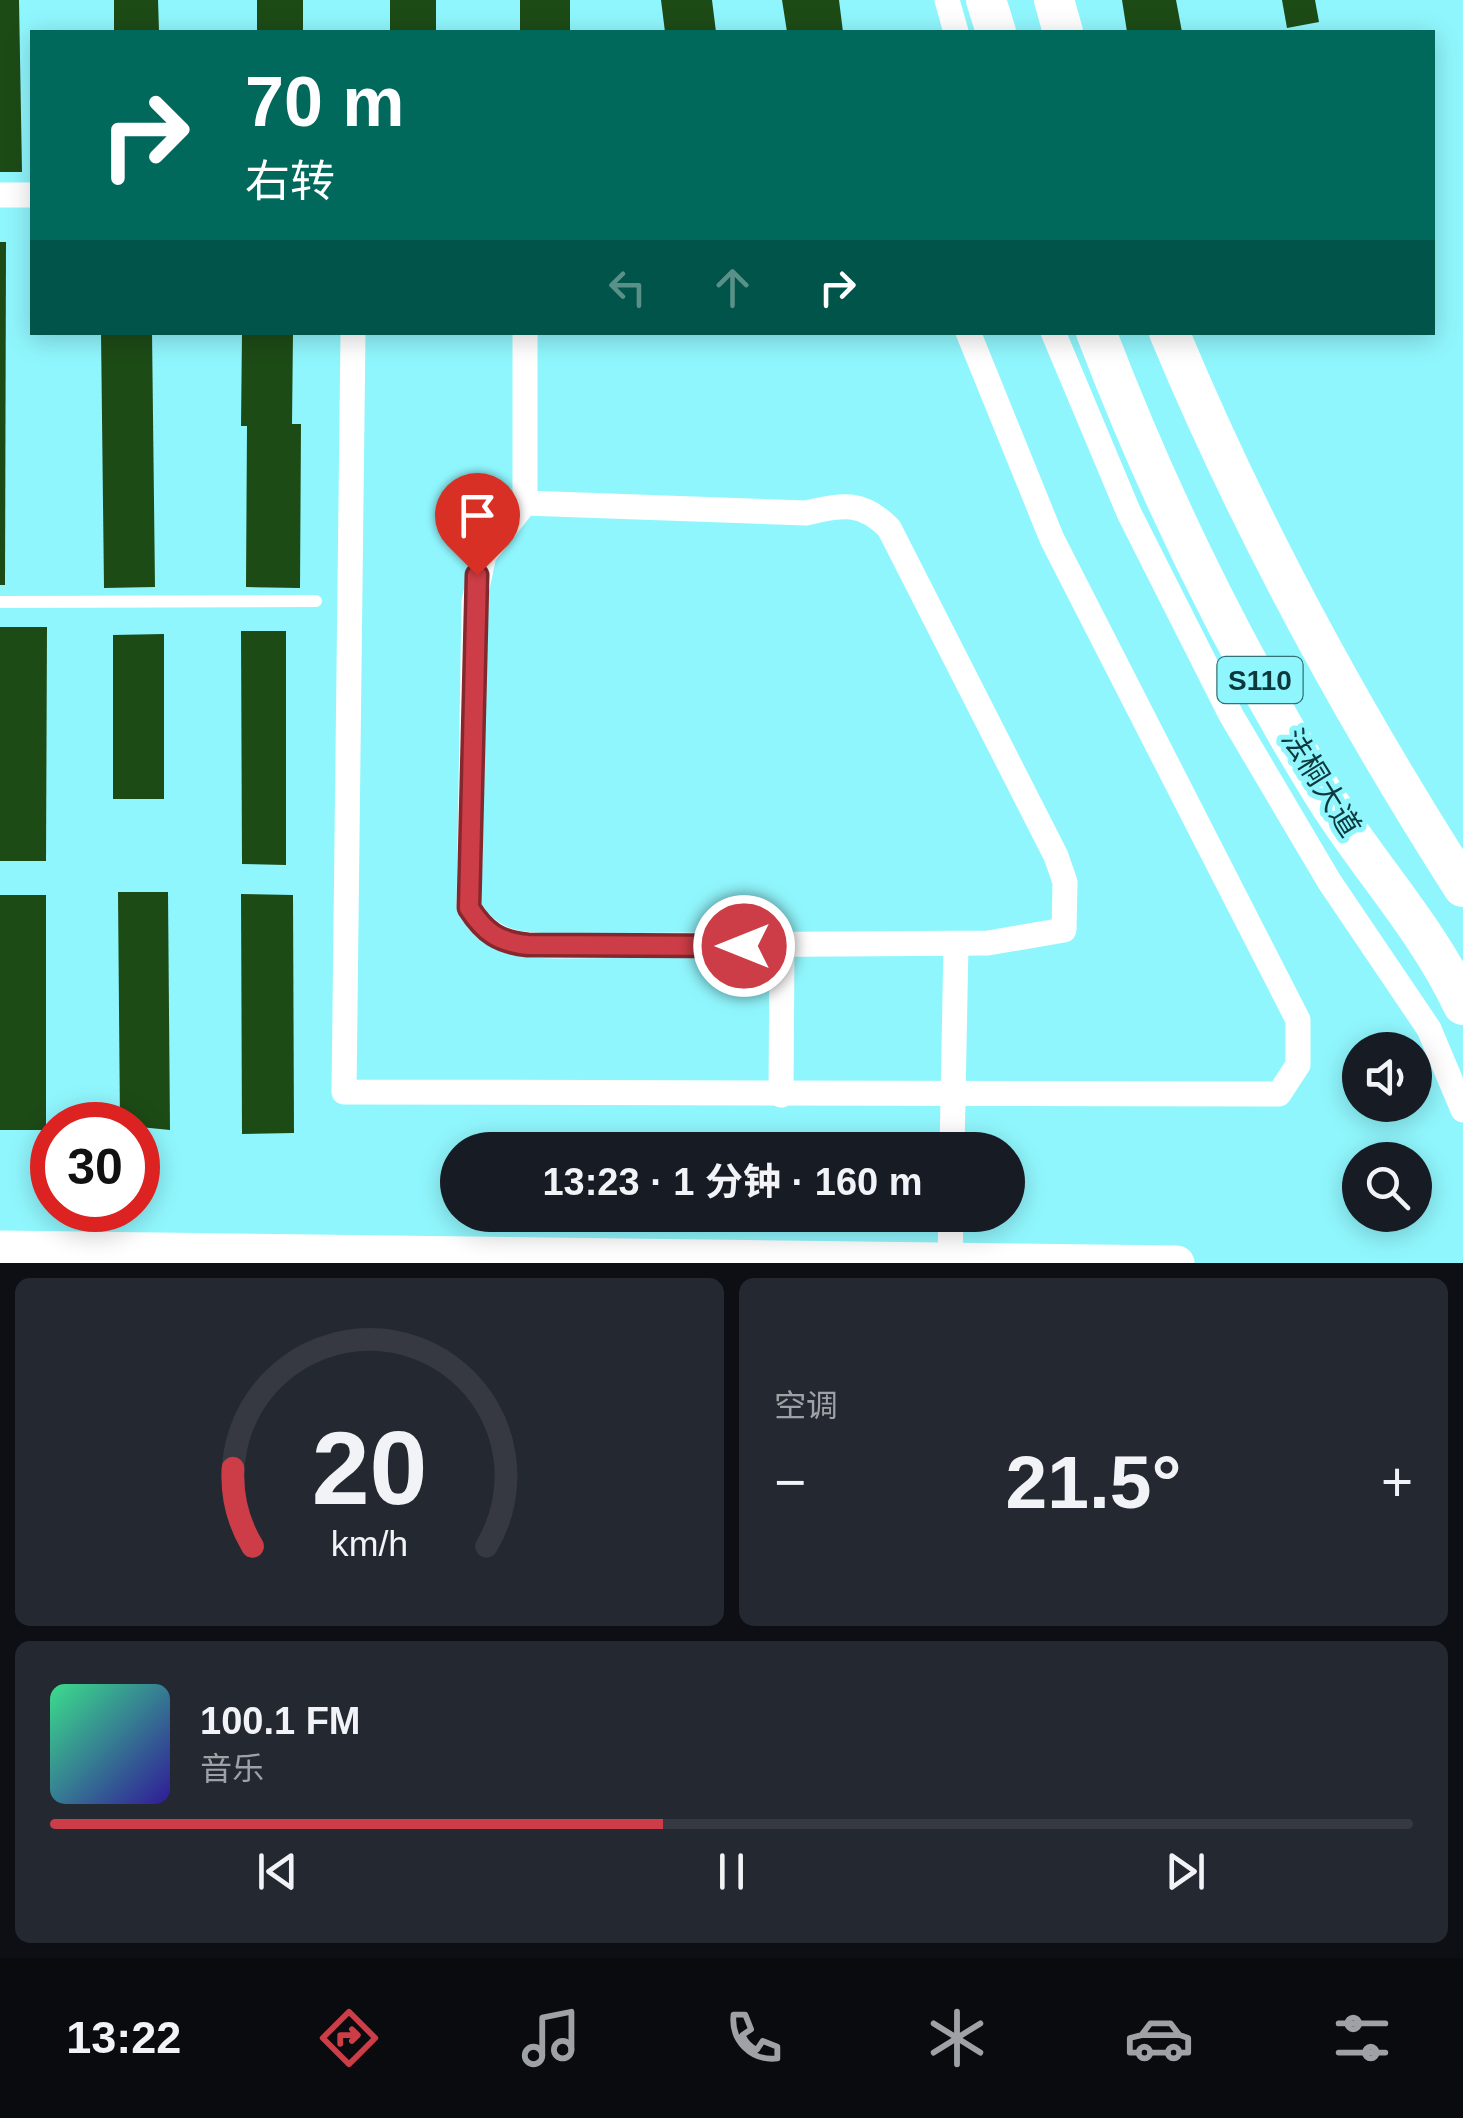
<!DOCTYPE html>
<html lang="zh">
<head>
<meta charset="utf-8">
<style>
	:root { --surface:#171b24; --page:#242831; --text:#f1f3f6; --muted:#9ea1a6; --line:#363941; --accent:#cd3d47 }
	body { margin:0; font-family:Arial,"Noto Sans SC",sans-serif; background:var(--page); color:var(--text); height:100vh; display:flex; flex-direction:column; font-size:38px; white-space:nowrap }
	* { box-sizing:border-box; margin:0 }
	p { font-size:32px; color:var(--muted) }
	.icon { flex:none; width:55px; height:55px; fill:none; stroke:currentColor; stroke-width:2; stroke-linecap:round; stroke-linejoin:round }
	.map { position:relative; height:1263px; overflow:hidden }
	.panel { display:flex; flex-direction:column; gap:15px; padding:15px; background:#0d0f14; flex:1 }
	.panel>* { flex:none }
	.banner { position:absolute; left:30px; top:30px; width:1405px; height:305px; border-radius:0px; box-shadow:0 5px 25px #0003; background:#00695c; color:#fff; overflow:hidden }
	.tools { position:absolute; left:1342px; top:1032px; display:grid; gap:20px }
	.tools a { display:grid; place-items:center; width:90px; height:90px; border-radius:50%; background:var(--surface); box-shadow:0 5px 25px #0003; font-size:50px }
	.speed { position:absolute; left:30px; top:1102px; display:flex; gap:20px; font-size:50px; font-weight:700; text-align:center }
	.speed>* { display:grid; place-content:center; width:130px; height:130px; border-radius:50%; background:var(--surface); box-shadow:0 5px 25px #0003; line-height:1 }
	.speed .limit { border:15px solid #d22; background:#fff; color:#111 }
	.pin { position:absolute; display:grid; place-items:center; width:85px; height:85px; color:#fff; margin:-102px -42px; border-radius:50% 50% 50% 0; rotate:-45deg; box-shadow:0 0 10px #0007 }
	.pin .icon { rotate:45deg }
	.me { position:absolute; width:110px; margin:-55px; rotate:270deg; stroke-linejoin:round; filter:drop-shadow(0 0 8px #0008) }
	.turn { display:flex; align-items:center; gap:35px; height:210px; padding:0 50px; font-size:45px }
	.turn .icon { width:130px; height:130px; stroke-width:2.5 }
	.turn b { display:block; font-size:70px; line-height:85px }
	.lanes { display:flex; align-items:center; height:95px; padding:0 50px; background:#0003; justify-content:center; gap:50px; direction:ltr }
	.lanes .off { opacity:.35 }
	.big { font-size:75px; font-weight:700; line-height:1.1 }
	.panel .card { flex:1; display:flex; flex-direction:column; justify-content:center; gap:15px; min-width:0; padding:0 35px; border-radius:15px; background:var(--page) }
	.panel .dial { align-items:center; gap:0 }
	.dial svg { height:260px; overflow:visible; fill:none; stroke:var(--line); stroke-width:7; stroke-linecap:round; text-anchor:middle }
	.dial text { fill:var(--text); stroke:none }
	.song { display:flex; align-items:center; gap:30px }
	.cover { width:120px; height:120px; border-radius:15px; background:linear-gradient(135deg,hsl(150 70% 55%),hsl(250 70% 35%)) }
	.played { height:10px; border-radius:5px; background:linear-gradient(90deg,var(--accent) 45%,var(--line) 45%) }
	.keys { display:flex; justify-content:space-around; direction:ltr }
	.heat { display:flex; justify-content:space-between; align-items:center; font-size:55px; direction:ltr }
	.panel .tiles { flex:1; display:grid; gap:15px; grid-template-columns:1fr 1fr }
	.card:last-child { grid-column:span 2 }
	.trip { position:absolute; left:440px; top:1132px; width:585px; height:100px; border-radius:50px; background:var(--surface); box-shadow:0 5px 25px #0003; font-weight:700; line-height:100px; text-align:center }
	.dock { display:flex; height:160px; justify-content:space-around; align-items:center; background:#090b0e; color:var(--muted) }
	.dock .icon { width:70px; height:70px }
	.dock .selected { color:var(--accent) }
	.dock b { font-size:45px; color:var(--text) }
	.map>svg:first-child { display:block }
</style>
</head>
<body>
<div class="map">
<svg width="1463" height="1263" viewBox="0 0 1463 1263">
	<rect width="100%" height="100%" fill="#90f6fd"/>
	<!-- building -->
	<g fill="#1d4b16">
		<polygon points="0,0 19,0 22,172 0,172"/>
		<polygon points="114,0 158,0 159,32 114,32"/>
		<rect x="257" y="0" width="46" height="32"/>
		<rect x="390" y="0" width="46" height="32"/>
		<rect x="520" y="0" width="50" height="32"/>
		<polygon points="661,0 712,0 716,32 665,32"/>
		<polygon points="782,0 839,0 843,32 787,32"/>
		<polygon points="1122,0 1176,0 1182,32 1127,32"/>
		<polygon points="1282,0 1315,0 1319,22 1287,28"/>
		<polygon points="0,242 6,242 5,585 0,585"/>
		<polygon points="101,332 152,332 155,587 104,588"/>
		<polygon points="242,332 293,332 292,424 301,424 300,588 246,587 247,426 241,426"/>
		<polygon points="0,627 47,627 46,861 0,861"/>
		<polygon points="241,631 286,631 286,865 242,864"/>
		<polygon points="164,634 164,799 113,799 113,635"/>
		<polygon points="118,892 168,892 170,1130 120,1125"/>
		<polygon points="241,894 293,895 294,1133 242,1134"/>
		<rect x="0" y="895" width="46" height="235"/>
	</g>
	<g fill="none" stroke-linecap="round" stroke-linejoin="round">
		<!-- lane -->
		<polyline stroke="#fff" stroke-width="12" points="0,602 316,601"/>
		<!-- street -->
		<g stroke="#fff" stroke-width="25">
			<polyline points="947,0 956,32"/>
			<polyline points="0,195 32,195"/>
			<polyline points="353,332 344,1092 1279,1094 1298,1065 1298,1020 1052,539 968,332"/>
			<polyline points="1053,332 1129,513 1231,715 1329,881 1429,1029 1463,1110"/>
			<path d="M525,503L806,513C843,505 861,500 889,528L1056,856L1065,882L1064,930L988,943L557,946C517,945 492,944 469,908L474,602L484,555L525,503V332"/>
			<polyline points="781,1095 782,946"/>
			<polyline points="952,1150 956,944"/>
			<polyline points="950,1259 951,1215"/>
		</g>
		<!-- secondary -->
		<polyline stroke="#fff" stroke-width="35" points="0,1248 1177,1263"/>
		<!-- primary -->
		<g stroke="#fff" stroke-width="40">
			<polyline points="986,0 996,32"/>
			<polyline points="1054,0 1063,32"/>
			<path d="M1096,332C1156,489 1233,647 1321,790C1366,864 1426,926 1463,1005"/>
			<path d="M1169,332C1250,527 1350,710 1463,887"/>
		</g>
	</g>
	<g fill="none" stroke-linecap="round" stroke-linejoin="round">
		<defs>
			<path id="route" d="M477,575L469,908C485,933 499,942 528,945L744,946"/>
		</defs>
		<!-- route casing -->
		<use href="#route" stroke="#85282e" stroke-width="25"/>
		<!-- route -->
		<use href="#route" stroke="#cd3d47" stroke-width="18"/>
	</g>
	<g text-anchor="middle" stroke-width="10" stroke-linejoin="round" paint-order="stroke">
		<!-- shield labels -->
		<rect fill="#90f6fd" stroke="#337276" stroke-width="2.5" x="1217.5" y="657" width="85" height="46" rx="8"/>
		<g font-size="28" font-weight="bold" fill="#0b393c">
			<text x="1260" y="690">S110</text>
		</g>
		<!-- street labels -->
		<g font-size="30" fill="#0b393c" stroke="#90f6fd">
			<text transform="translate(1321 783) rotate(58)" y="10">法桐大道</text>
		</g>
	</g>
</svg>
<div class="tools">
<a><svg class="icon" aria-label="sound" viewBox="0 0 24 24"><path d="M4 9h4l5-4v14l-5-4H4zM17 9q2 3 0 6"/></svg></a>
<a><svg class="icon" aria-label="search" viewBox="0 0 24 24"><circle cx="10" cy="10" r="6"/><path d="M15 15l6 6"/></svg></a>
</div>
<div class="speed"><div class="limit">30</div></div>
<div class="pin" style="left:477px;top:575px;background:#d93025"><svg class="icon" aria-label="arrive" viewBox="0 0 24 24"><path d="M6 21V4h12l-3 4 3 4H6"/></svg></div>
<svg class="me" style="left:744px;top:946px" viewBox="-20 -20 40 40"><circle r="17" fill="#cd3d47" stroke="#fff" stroke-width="3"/><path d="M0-11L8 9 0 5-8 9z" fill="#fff"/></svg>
<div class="trip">13:23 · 1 分钟 · 160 m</div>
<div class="banner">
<div class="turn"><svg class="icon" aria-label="right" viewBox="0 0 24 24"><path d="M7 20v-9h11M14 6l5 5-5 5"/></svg><div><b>70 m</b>右转</div></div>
<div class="lanes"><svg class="icon off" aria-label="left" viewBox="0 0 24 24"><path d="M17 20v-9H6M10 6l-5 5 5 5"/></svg><svg class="icon off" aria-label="ahead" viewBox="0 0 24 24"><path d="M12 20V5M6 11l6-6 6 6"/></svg><svg class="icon" aria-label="right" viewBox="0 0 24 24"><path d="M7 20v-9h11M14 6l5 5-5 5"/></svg></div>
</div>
</div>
<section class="panel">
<div class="tiles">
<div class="card dial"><svg viewBox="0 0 100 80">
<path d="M14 69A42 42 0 1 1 86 69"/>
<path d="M14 69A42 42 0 0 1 8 45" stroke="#cd3d47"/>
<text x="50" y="56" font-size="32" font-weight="700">20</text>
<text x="50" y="72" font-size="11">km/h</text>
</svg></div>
<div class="card"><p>空调</p>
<div class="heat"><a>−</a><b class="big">21.5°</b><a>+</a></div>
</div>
<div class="card">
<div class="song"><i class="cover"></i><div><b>100.1 FM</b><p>音乐</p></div></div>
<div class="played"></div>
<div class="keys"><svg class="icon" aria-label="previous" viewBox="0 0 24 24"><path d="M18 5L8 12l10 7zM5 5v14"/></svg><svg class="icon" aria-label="pause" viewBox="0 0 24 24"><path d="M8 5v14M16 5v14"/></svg><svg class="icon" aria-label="next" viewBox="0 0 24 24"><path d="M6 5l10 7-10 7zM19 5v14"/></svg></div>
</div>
</div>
</section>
<nav class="dock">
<b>13:22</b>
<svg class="icon selected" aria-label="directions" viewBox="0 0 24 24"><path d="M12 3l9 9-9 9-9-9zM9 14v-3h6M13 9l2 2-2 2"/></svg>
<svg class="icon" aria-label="music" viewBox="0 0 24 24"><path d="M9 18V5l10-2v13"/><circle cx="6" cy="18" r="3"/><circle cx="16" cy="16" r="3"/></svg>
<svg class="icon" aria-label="phone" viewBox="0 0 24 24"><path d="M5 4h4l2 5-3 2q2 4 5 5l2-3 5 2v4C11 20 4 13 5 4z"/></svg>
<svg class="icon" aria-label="climate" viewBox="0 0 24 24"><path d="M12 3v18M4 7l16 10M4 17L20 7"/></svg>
<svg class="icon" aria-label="car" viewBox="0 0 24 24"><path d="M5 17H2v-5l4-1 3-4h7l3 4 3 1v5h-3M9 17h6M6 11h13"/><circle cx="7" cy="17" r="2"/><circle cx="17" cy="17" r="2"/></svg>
<svg class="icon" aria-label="filters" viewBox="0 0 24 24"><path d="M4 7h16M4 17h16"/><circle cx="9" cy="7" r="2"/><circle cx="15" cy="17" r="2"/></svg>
</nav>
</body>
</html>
